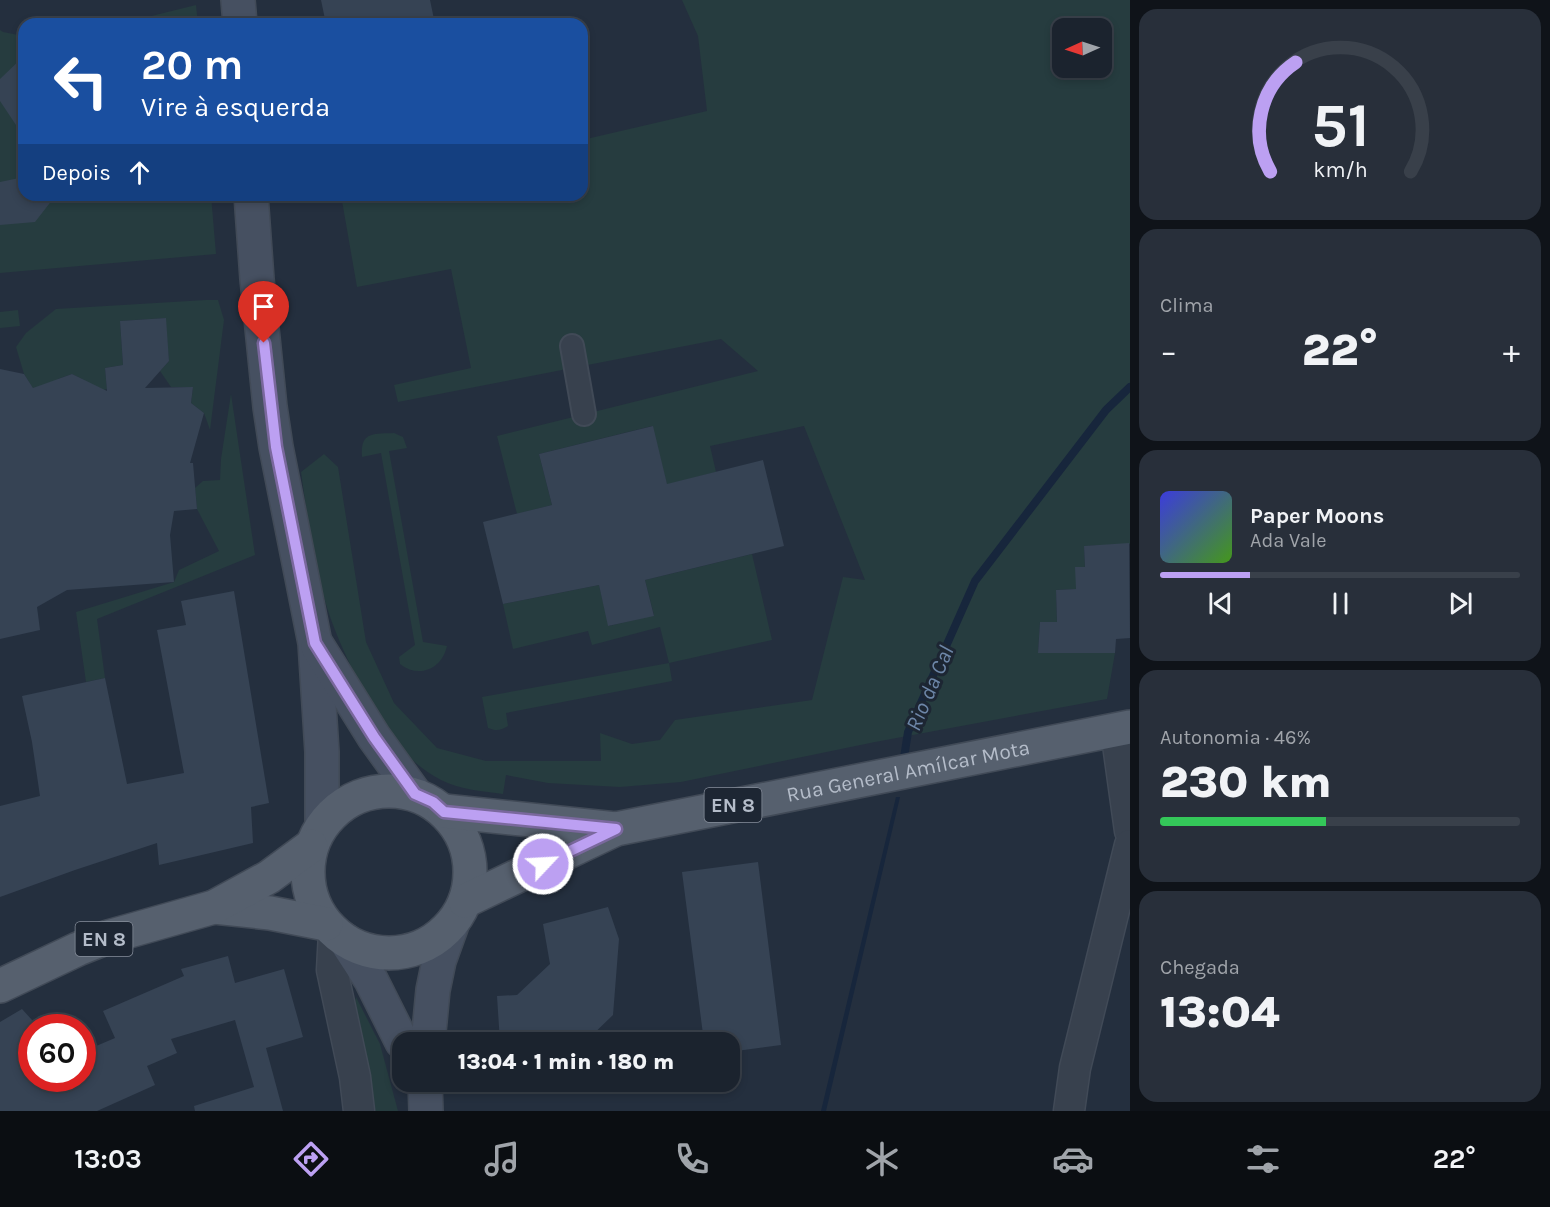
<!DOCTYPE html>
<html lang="pt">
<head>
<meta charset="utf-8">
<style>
	:root { --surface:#1b232e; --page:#282f3a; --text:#f1f3f6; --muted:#a0a4aa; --line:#39404a; --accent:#bca0f2 }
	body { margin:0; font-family:Karla,sans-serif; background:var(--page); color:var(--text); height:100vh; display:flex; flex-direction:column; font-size:22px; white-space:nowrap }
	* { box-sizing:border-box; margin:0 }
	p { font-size:20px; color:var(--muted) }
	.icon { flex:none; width:33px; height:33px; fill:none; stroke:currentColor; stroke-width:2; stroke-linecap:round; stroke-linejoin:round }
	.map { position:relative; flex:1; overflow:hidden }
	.side { display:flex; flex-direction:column; gap:9px; padding:9px; background:#0f1319; width:420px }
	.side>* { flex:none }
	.guide { position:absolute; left:18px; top:18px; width:570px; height:183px; border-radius:18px; box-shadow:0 3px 9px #0003,0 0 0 2px var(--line); background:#1a4fa0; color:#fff; overflow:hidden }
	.needle { width:39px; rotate:267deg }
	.controls { position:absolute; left:1052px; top:18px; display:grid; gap:12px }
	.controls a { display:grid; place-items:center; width:60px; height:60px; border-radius:12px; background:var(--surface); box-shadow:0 3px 9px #0003,0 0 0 2px var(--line); font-size:30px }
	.speed { position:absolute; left:18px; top:1014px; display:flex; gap:12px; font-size:30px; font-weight:700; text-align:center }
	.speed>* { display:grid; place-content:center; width:78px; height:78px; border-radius:50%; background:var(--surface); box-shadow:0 3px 9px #0003,0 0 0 2px var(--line); line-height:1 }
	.speed .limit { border:9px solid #d22; background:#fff; color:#111 }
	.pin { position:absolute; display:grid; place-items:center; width:51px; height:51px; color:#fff; margin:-62px -26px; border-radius:50% 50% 50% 0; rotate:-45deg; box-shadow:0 0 6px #0007 }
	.pin .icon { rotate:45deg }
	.me { position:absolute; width:66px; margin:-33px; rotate:65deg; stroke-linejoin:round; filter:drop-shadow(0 0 4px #0008) }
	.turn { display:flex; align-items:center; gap:21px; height:126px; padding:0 24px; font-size:27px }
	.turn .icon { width:78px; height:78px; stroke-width:2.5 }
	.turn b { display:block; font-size:42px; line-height:51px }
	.then { display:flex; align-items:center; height:57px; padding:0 24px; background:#0003; gap:12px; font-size:22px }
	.big { font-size:45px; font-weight:800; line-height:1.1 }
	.side .widget { flex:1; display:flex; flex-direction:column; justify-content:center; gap:9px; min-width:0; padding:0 21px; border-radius:18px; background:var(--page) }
	.side .dial { align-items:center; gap:0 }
	.dial svg { height:156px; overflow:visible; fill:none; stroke:var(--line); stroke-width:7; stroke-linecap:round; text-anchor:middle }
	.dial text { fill:var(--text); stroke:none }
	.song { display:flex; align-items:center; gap:18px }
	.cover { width:72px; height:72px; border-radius:9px; background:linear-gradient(135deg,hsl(240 70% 55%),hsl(100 70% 35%)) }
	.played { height:6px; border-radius:3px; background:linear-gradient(90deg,var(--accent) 25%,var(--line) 25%) }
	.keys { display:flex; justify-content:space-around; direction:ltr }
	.heat { display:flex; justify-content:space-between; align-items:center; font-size:33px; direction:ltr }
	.charge { height:9px; border-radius:4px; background:linear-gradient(90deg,#34c759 46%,var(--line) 0) }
	.trip { position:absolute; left:392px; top:1032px; width:348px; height:60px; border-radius:18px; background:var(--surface); box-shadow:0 3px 9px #0003,0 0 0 2px var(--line); font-weight:800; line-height:60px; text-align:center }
	.tabs { display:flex; height:96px; justify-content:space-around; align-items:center; background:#0b0e12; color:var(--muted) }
	.tabs .icon { width:42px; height:42px }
	.tabs .selected { color:var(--accent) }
	.tabs b { font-size:27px; color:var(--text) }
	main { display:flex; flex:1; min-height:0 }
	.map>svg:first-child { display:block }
</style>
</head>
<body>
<main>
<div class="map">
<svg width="1130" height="1111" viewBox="0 0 1130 1111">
	<rect width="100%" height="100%" fill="#242f3e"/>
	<!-- green -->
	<g fill="#263c3f" fill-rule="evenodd">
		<path d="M682,0H1130V544L1084,546L1085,567H1076V589L1056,590L1057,622H1040L1038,652L1115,653L1107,699L875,742L681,782L620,787L548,783L506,775L503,794C484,791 460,790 441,780C401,759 377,721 358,681C346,656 333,629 325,601C313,559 307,515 301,472L324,454L338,467L366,642L394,703L437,748L486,761H601L600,733L632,744L660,740L675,720L812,700L843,577L865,580L804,426L710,446L716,472L667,485L652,426L539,454L552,505L517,514L497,436L758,371L721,339L398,402L394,385L471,368L451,269L357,287L341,195H582V140L707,111L698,36ZM1062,28H1101V68H1062Z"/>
		<polygon points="196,5 198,24 119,24"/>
		<polygon points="0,30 3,32 24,36 24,195 211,195 216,254 0,273"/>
		<polygon points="206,300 218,300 224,320 210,430 204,413 191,403 193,387 171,387 160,371 169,361 165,318 120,321 123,365 105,368 107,389 92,393 84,380 72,374 58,379 44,406 24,374 16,347 26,333 56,309"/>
		<polygon points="18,310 20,326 0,328 0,312"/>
		<polygon points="231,394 255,555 97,619 105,678 86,682 76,612 174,582 179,570 219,551 197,509 195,488 203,481 220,480 221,459"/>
		<path d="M394,433L403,437L407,448L389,451L423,642L447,646C442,669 419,679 400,664L399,657L415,645L381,453L362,457C360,431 374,434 394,433Z"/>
		<path d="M752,554L772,640L669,663L672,681L506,713L508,726C500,731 496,731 488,728L482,697L669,663L660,627L592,645L588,631L513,649L503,604L599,585L609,626L654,615L645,580Z"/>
		<polygon points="356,997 380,1044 398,1111 368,1111 352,1013"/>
	</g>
	<!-- water -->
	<polygon fill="#17263c" points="896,797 900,797 826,1111 821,1111"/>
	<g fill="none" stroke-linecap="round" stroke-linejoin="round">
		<!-- stream -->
		<polyline stroke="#17263c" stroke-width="8" points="903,764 908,732 975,581 1106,410 1130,387"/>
	</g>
	<!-- building -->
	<g fill="#364354">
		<polygon points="321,0 430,0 435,24 326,24"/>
		<polygon points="24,56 24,137 0,101 0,79"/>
		<polygon points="24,177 24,195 56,195 35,222 0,225 0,182"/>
		<polygon points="166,318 169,361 145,388 193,387 191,403 204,413 190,463 193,463 197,509 174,511 170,535 174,582 67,590 37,607 40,630 0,639 0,369 24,374 33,388 72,374 107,391 105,368 123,365 120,321"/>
		<polygon points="653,426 667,484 763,460 784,546 645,580 654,616 608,626 599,585 503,604 483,522 552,505 539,454"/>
		<polygon points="1129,543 1130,638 1116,639 1115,653 1038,653 1040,622 1057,622 1056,590 1076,589 1075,567 1085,567 1084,546"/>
		<polygon points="234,591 269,803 251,807 253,843 159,865 157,843 75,870 0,897 0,806 40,796 32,742 22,696 105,678 127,784 184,773 157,630 186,625 181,601"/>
		<polygon points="758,862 781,1045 729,1052 729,1042 704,1042 682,872"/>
		<polygon points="608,907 619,939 613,1015 585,1042 500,1042 497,996 517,995 550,964 543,924"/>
		<polygon points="228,956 235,983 284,969 303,1037 266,1048 283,1111 195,1111 194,1106 254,1087 235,1020 171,1039 177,1053 147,1066 155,1085 97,1111 0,1111 0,1022 22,1009 32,1020 32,1078 82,1078 82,1052 115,1038 103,1011 184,976 181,969"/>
	</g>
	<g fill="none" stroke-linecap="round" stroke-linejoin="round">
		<defs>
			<polyline id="pedestrian" points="572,346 584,414"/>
			<g id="minor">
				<polyline points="1116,730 1130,831"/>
				<polyline points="334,933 332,970 355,1077 359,1111"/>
				<polyline points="1069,1111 1075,1068 1130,845"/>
			</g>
			<g id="secondary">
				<polyline points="238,0 240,24"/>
				<polyline points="251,195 257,279 270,407 276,447 315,643 322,752 322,824"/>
				<polyline points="318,647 374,737 415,794"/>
				<polyline points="345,940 371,980 402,1042"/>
				<polyline points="428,1042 433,990 439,961 453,922"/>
				<polyline points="425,1082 426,1111"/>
			</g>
			<g id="primary">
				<circle cx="389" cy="872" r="81"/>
				<polyline points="444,811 616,829"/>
				<path id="s1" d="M465,901L616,829L1130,727"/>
				<polyline points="214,907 270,913 326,924"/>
				<polyline points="0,986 78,949 108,937 214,907 269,877 311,846"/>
			</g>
		</defs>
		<!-- pedestrian casing -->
		<use href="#pedestrian" stroke="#414a57" stroke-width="26"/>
		<!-- minor casing -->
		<use href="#minor" stroke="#414a57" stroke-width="33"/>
		<!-- secondary casing -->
		<use href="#secondary" stroke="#414a57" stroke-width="36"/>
		<!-- primary casing -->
		<use href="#primary" stroke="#414a57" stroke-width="36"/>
		<!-- pedestrian -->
		<use href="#pedestrian" stroke="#38414e" stroke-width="22"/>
		<!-- minor -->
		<use href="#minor" stroke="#38414e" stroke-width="30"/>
		<!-- secondary -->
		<use href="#secondary" stroke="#465061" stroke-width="33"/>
		<!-- primary -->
		<use href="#primary" stroke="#56606e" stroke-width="33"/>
	</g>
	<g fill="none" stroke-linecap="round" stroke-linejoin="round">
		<defs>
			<polyline id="route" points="264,343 276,447 315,643 374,737 415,794 433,802 444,812 616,829 543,864"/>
		</defs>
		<!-- route casing -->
		<use href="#route" stroke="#7a689d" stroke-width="15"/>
		<!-- route -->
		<use href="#route" stroke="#bca0f2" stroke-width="10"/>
	</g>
	<g text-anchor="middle" stroke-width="6" stroke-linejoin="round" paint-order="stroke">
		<!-- shield labels -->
		<g fill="#1d2633" stroke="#878f9c" stroke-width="1.5">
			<rect x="704.5" y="788" width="57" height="34" rx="4.5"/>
			<rect x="75.5" y="922" width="57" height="34" rx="4.5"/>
		</g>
		<g font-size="20" font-weight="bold" fill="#b4bcc9">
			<text x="733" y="812">EN 8</text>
			<text x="104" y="946">EN 8</text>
		</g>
		<!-- street labels -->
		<g font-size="21" fill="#b4bcc9" stroke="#1d2633">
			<text dy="7" stroke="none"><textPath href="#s1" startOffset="465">Rua General Amílcar Mota</textPath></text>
		</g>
		<!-- water labels -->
		<g font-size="22" font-style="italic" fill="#6d86a8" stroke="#1d2633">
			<text transform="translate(929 688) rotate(-67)" y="8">Rio da Cal</text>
		</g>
	</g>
</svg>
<div class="controls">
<a><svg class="needle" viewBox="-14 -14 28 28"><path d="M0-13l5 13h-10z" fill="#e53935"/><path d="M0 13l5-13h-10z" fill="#a0a4aa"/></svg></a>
</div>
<div class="speed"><div class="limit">60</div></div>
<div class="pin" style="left:264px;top:343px;background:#d93025"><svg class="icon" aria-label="arrive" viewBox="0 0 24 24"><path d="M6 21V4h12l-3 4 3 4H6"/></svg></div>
<svg class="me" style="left:543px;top:864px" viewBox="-20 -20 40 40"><circle r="17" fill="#bca0f2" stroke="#fff" stroke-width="3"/><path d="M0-11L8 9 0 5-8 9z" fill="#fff"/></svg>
<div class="trip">13:04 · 1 min · 180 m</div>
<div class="guide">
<div class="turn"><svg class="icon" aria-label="left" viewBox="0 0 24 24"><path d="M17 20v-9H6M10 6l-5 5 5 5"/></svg><div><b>20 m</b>Vire à esquerda</div></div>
<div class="then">Depois<svg class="icon" aria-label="ahead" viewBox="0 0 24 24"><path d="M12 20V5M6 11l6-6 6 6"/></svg></div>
</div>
</div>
<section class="side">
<div class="widget dial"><svg viewBox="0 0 100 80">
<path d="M14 69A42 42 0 1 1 86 69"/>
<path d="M14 69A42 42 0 0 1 27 13" stroke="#bca0f2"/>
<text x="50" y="56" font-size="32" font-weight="700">51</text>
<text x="50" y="72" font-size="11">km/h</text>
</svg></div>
<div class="widget"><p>Clima</p>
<div class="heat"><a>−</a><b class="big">22°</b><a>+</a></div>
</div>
<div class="widget">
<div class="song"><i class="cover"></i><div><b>Paper Moons</b><p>Ada Vale</p></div></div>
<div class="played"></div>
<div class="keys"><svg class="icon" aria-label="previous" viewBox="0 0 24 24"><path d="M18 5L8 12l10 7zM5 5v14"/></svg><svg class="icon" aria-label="pause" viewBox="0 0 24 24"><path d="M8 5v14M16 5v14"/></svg><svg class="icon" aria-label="next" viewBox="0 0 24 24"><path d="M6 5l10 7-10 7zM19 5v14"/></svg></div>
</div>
<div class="widget"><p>Autonomia · 46%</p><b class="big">230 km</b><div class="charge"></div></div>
<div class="widget"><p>Chegada</p><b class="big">13:04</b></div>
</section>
</main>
<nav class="tabs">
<b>13:03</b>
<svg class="icon selected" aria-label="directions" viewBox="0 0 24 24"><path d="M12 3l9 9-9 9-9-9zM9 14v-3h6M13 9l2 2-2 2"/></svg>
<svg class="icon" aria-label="music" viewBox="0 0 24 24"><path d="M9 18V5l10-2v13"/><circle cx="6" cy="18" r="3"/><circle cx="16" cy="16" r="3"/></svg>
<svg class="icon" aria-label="phone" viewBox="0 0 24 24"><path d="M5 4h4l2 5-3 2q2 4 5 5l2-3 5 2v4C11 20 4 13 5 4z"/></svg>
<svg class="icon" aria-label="climate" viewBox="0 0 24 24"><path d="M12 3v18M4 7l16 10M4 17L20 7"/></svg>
<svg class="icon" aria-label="car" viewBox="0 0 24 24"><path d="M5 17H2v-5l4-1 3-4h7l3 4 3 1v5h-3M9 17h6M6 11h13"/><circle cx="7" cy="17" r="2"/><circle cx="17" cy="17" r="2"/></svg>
<svg class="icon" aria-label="filters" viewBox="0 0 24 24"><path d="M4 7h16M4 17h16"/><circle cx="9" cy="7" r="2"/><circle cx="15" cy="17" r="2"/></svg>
<b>22°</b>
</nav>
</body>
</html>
